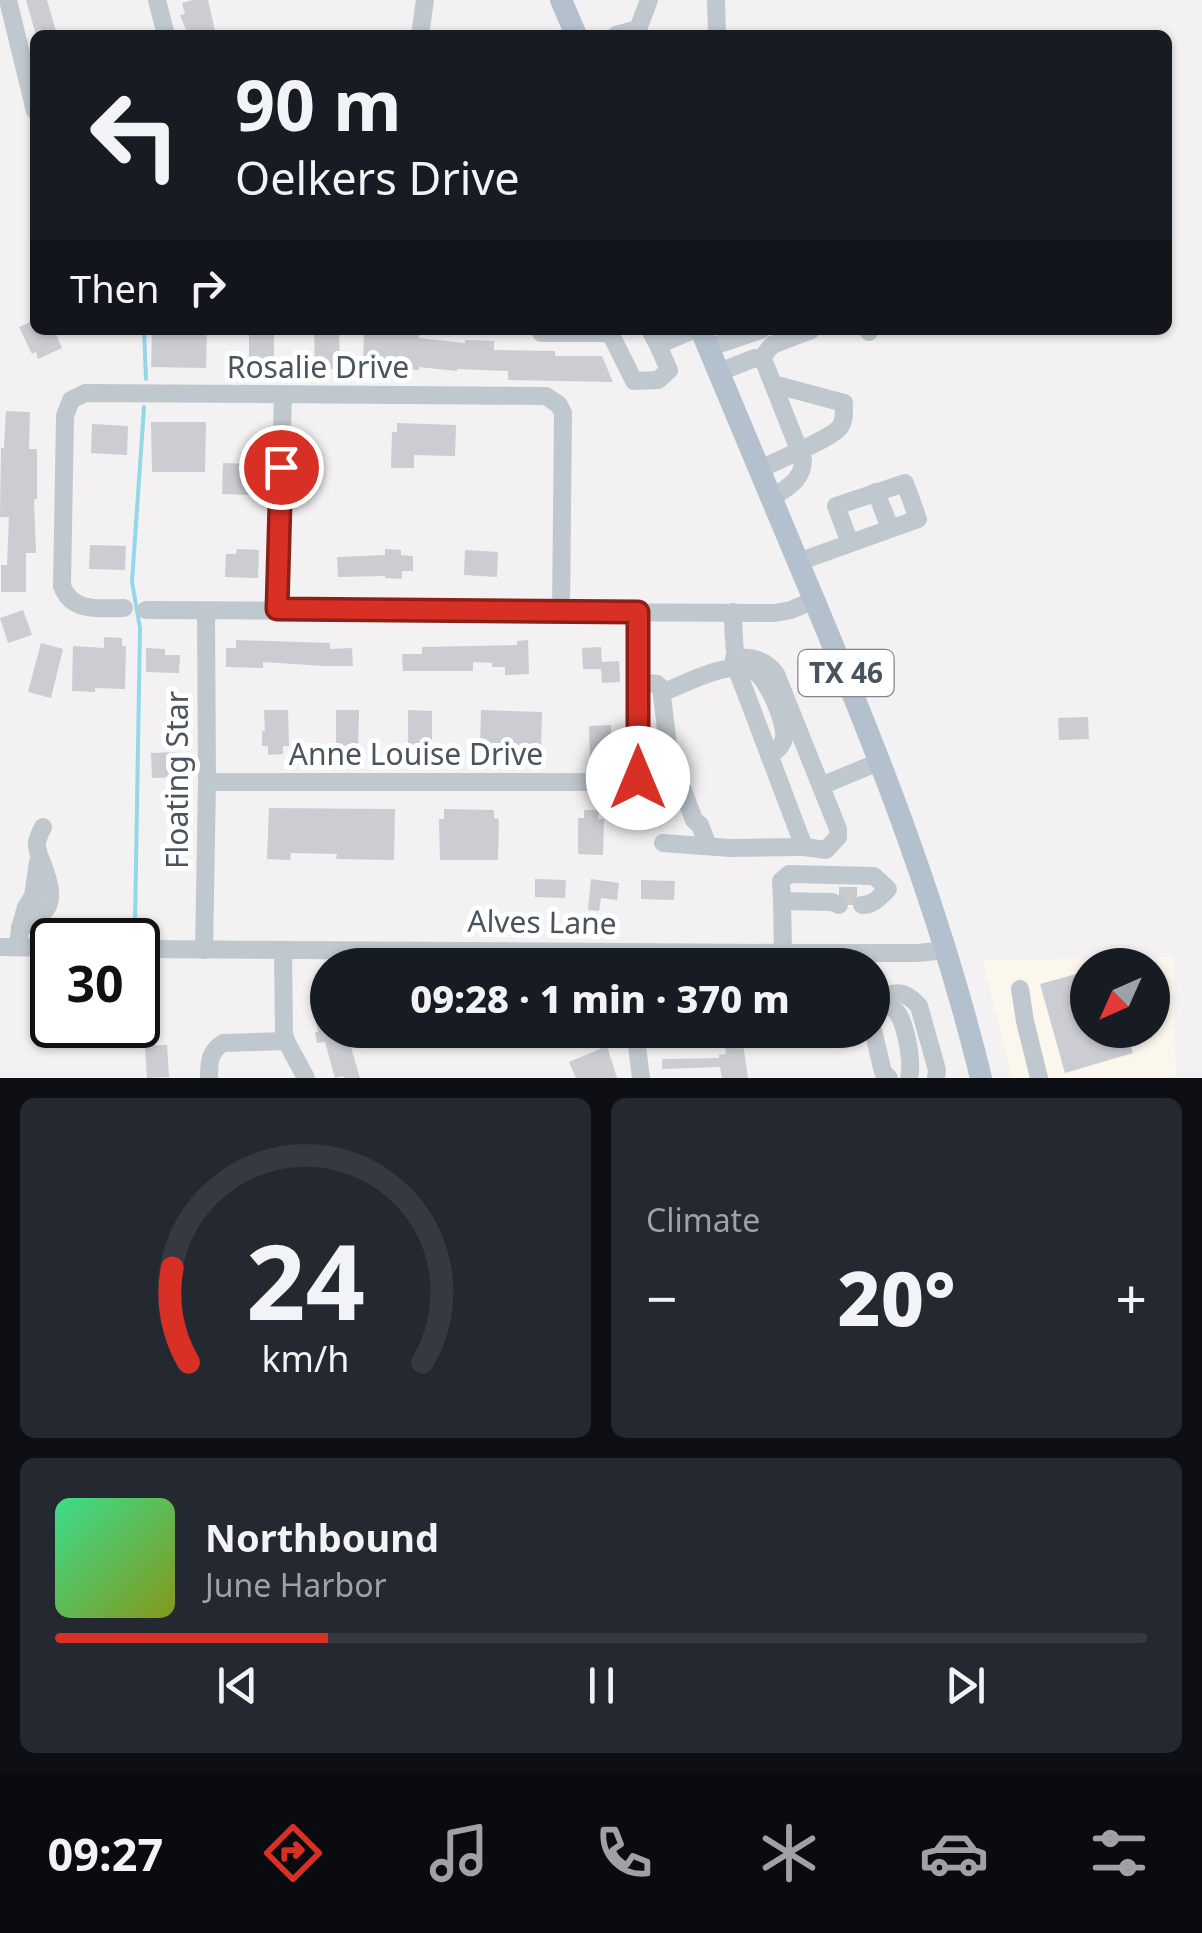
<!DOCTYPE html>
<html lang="en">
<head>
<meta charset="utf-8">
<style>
	:root { --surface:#171b24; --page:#242831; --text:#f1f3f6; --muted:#9ea1a6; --line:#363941; --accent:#d93025 }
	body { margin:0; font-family:"Noto Sans",sans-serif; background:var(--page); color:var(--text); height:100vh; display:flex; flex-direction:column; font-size:38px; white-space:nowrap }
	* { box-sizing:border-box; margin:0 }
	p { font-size:32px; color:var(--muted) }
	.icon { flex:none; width:55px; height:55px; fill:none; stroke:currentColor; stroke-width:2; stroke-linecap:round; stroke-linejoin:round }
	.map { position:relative; height:1078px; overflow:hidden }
	.side { display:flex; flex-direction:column; gap:20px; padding:20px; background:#0d0f14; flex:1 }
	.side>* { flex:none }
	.hud { position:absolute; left:30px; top:30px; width:1142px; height:305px; border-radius:15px; box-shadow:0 2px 8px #0004; background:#171b24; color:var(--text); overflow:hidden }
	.needle { width:65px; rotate:225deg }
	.buttons { position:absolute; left:1070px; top:948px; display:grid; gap:20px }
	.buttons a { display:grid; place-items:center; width:100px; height:100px; border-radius:50%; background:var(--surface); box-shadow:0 2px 8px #0004; font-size:50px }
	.speed { position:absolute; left:30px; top:918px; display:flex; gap:20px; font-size:50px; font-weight:700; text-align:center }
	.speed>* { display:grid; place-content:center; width:130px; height:130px; border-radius:50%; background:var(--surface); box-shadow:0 2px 8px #0004; line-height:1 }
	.speed .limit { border:5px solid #111; border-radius:15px; background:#fff; color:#111 }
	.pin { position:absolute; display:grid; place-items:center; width:85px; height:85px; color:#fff; margin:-42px; border:5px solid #fff; border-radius:50%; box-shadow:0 2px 10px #0007 }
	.me { position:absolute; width:110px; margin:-55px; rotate:0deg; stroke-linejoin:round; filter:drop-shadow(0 0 8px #0008) }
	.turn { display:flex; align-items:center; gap:35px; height:210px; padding:0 40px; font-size:45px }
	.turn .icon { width:130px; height:130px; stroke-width:2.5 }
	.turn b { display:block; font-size:70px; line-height:85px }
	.then { display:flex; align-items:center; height:95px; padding:0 40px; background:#0003; gap:20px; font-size:38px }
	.big { font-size:75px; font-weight:800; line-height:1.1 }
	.side .card { flex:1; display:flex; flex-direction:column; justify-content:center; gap:15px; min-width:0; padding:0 35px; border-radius:15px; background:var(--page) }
	.side .dial { align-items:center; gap:0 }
	.dial svg { height:260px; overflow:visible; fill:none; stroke:var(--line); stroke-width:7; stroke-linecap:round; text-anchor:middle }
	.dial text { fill:var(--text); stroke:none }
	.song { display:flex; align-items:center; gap:30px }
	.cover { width:120px; height:120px; border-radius:15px; background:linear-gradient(135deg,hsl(150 70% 55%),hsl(70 70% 35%)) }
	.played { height:10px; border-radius:5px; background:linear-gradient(90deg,var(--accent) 25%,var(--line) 25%) }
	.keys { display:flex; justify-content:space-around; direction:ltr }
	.heat { display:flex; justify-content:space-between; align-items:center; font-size:55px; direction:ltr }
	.side .tiles { flex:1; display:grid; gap:20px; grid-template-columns:1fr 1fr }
	.card:last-child { grid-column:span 2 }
	.trip { position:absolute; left:310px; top:948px; width:580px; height:100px; border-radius:50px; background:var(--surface); box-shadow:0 2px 8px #0004; font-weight:800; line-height:100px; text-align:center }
	.menu { display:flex; height:160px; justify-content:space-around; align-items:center; background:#090b0e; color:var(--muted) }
	.menu .icon { width:70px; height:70px }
	.menu .current { color:var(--accent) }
	.menu b { font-size:45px; color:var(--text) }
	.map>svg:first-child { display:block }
</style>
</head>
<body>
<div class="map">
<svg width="1202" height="1078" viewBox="0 0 1202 1078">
	<rect width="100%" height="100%" fill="#f3f1f1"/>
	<!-- commercial -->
	<path fill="#fcf7ed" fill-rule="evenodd" d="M1173,957L1176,1076L1163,1078H1012L983,960ZM1088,965H1152V1030H1088Z"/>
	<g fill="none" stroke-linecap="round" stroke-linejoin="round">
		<!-- stream -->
		<g stroke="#93d7e8" stroke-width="4">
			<polyline points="144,330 146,379"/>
			<polyline points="135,924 140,628 132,582 144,407"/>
		</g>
	</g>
	<!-- building -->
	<g fill="#cbcdd3">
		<polygon points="26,0 47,0 57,35 36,35"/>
		<polygon points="193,0 208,0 216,35 188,35 180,15 185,14 182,3"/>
		<polygon points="35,320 35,330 54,330 62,348 38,359 36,352 32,354 19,327"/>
		<polygon points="152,330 207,330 206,368 151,367"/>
		<rect x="249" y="330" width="25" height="39"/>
		<polygon points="314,330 339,330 340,369 315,369"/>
		<polygon points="364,330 419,330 419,338 465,343 465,340 494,341 494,350 555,351 555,356 602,356 613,382 508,380 508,371 457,369 457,371 419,367 419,370 363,369"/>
		<polygon points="6,411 30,412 29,449 37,449 37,499 34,499 36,553 26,553 26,592 1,592 1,565 7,565 9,517 0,517 1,448 4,448"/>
		<polygon points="151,422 206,422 205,472 152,472"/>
		<polygon points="397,423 456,425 455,456 414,455 414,468 391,468 392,432 397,432"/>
		<polygon points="92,424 128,426 127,455 91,453"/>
		<polygon points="223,463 253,464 252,495 222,494"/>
		<polygon points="90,545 126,546 125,570 89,569"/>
		<polygon points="237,549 259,550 258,578 225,577 226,554 236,554"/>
		<polygon points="385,549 401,550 401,555 413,556 413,571 402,571 402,579 385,578 385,576 338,577 337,557 385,555"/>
		<polygon points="465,550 498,552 497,577 464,575"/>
		<polygon points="23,610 32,635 8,643 0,618"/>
		<polygon points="104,637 122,638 122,646 126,646 125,689 95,688 95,692 72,691 73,646 104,648"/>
		<polygon points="236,640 330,643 330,649 352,648 353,666 325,666 263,662 263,668 226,667 226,648 236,648"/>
		<polygon points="528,640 529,674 505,675 505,667 492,667 492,663 473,662 473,671 403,671 402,654 422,654 422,647 517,645 517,641"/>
		<polygon points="41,643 63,649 51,698 28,692"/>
		<polygon points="601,647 602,662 619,661 620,682 602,683 601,669 583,669 582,648"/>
		<polygon points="146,648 165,649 165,655 180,655 179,673 146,672"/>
		<polygon points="264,710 288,710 289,746 283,746 283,754 268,755 268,746 262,746 262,731 265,731"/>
		<polygon points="336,710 359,710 358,755 341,755 341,747 336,747"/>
		<polygon points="408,710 432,711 432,747 427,747 427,756 413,755 414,747 408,747"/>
		<polygon points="481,710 542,712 541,747 536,747 536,757 522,756 522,747 500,747 500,756 486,756 486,747 480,747"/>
		<polygon points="1088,717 1089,739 1059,740 1058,718"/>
		<polygon points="611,725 612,755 590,756 589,726"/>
		<polygon points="177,752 178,777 152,778 151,753"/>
		<polygon points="269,808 395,809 394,860 336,859 337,854 291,853 290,860 267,859"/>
		<polygon points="444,809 494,810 494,818 499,819 498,860 440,860 439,819 444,819"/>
		<polygon points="584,810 599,810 598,819 604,819 603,855 578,854 578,818 584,818"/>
		<polygon points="535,879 566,880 565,898 535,897"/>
		<polygon points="591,879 619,883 617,900 601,898 599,911 588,910"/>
		<polygon points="641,880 675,881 674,900 641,899"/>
		<polygon points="1080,973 1088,999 1088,1030 1126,1030 1133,1053 1065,1073 1040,984"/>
		<polygon points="328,1013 328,1030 346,1030 360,1078 344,1078 343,1076 335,1078 325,1042 317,1043 315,1032 318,1032 315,1015"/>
		<polygon points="742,1037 748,1078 722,1078 720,1067 662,1069 662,1059 719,1058 719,1055 726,1054 724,1039"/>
		<polygon points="167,1045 169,1077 147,1078 145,1046"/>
		<polygon points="607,1046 617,1078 576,1078 569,1062"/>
	</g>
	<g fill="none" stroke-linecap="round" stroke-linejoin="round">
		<!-- minor-tunnel -->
		<polyline stroke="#c9cacc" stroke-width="18" stroke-dasharray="18 9" stroke-linecap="butt" points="839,896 862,896"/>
		<!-- minor -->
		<g stroke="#c0c8cf" stroke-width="18">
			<polyline points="8,0 35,111"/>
			<polyline points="157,0 166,35"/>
			<polyline points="716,0 717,35"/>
			<polyline points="638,29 649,0"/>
			<polyline points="420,35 425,0"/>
			<polyline points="616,35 638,29"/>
			<polyline points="650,330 658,345 693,330"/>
			<polyline points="868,330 869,332"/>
			<polyline points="541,333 610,333 611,330"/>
			<polyline points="610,333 634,381 658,380 669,370 658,345"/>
			<polyline points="708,348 761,330"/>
			<polyline points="761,359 772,345 811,330"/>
			<path d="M719,372L755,358L761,359L765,364L803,460C803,480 787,487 773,498"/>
			<path d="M760,469C776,461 831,439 840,427C845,420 844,411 844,403L773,384"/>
			<polyline points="876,492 890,528"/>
			<polyline points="798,562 918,519 905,483 836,506 850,543"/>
			<path d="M124,608C100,608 72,613 62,586L65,416L71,400L85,393L546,396L559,405L563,413L561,612"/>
			<polyline points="277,609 283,395"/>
			<polyline points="146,610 775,613 791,610 814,600"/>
			<path d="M733,612C733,634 734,653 739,675L804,847L826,850L838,837V829L776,674C766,660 751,656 734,658"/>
			<polyline points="638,682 657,684 661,688 669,753 694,820 700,825 708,846"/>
			<path d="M663,692C686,684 727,660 752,670C767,676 786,722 784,738C782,747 776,751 769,755"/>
			<polyline points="207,782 634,782 638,778 638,612"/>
			<polyline points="821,786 881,761"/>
			<polyline points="663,843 730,848 804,847"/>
			<polyline points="782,901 783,953"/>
			<path d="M839,905L832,902L782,901L781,881L789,874L874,876L888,889C880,897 873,905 862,905"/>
			<polyline points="20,928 26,907 33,896 38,862"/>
			<polyline points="0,947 52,948"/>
			<path d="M18,947L20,928C55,912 55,898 43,865C40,858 36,849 37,842C38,838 41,831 43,827"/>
			<polyline points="138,949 783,953 917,953 946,950"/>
			<polyline points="204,950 207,782 206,611"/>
			<polyline points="283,950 284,1034 286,1041 306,1078"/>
			<polyline points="1020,989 1025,1021 1039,1078"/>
			<path d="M872,999C881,1002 889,1004 896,1011C906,1023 913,1063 909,1078"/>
			<path d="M875,1000C894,991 904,989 919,1006L937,1070L936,1078"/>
			<polyline points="872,1026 883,1072 889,1078"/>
			<polyline points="635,1030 641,1078"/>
			<path d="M209,1078C209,1063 209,1052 223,1043L286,1041"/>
		</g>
		<!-- major -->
		<g stroke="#b3c1ce" stroke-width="22">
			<polyline points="561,0 576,35"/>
			<path d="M701,330C736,412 770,494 804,576C874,742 938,902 981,1078"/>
		</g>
	</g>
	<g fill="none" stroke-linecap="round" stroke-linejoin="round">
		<defs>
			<polyline id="route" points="281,467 277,609 638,612 638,778"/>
		</defs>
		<!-- route casing -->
		<use href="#route" stroke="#8d1f18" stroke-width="25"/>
		<!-- route -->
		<use href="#route" stroke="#d93025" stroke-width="18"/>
	</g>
	<g text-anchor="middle" stroke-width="10" stroke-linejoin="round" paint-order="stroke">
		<!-- shield labels -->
		<rect fill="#fff" stroke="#80878e" stroke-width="2.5" x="798.5" y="650" width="95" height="46" rx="8"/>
		<g font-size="28" font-weight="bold" fill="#4a545e">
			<text x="846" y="683">TX 46</text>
		</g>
		<!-- street labels -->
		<g font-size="30" fill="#4a545e" stroke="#fff">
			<text x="318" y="378">Rosalie Drive</text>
			<text x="416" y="765">Anne Louise Drive</text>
			<text transform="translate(178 780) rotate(-90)" y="10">Floating Star</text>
			<text transform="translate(542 923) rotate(1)" y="10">Alves Lane</text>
		</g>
	</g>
</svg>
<div class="buttons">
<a><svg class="needle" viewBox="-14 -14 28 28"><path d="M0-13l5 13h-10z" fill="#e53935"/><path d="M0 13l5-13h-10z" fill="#9ea1a6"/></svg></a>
</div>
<div class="speed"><div class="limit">30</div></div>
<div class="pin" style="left:281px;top:467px;background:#d93025"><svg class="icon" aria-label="arrive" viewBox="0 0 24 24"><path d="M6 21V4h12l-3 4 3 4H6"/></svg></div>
<svg class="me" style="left:638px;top:778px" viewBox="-20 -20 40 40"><circle r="19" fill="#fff"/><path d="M0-13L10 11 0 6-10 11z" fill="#d93025"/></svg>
<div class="trip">09:28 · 1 min · 370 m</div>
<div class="hud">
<div class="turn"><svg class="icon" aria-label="left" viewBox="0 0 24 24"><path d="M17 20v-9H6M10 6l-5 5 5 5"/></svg><div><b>90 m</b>Oelkers Drive</div></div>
<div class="then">Then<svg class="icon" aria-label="right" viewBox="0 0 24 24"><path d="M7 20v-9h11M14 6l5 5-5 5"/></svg></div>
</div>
</div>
<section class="side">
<div class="tiles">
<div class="card dial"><svg viewBox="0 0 100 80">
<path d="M14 69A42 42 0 1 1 86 69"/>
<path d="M14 69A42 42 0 0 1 9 40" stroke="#d93025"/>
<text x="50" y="56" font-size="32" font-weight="700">24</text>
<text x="50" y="72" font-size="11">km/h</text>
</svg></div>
<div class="card"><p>Climate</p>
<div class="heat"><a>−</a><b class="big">20°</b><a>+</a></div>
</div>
<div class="card">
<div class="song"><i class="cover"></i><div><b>Northbound</b><p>June Harbor</p></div></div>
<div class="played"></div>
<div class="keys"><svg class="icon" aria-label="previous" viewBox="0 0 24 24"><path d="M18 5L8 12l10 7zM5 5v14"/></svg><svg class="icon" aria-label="pause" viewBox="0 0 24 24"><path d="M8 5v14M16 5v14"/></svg><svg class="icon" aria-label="next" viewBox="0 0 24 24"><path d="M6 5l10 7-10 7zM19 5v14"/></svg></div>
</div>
</div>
</section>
<nav class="menu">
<b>09:27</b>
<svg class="icon current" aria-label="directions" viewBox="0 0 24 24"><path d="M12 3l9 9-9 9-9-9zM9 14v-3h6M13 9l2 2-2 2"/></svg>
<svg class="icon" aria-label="music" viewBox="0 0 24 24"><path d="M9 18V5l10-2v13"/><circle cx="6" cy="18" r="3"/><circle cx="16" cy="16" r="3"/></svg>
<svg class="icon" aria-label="phone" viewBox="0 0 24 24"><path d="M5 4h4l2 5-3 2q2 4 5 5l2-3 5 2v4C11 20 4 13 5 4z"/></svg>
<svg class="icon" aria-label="climate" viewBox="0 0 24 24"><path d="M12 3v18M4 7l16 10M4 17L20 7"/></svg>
<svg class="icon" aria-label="car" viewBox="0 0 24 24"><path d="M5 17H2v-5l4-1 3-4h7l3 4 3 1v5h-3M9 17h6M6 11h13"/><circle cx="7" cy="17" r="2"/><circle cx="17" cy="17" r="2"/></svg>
<svg class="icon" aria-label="filters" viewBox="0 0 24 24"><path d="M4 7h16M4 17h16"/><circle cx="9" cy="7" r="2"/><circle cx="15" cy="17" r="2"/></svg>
</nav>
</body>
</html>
